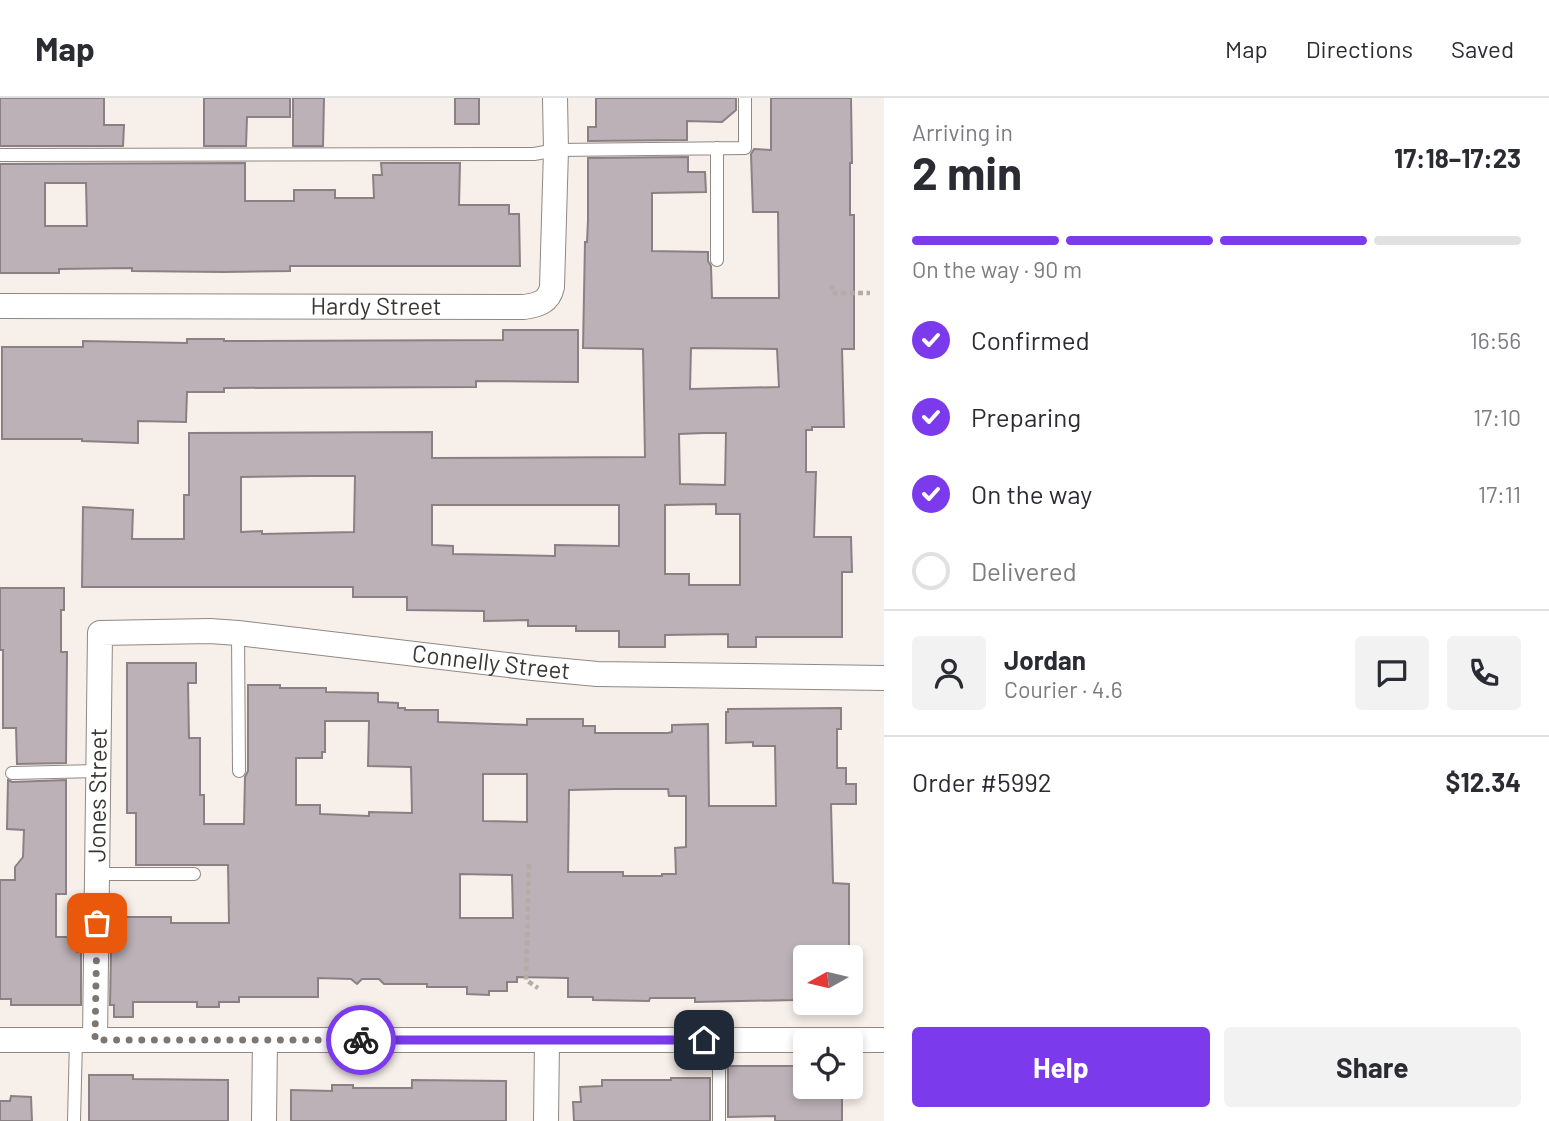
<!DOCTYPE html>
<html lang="en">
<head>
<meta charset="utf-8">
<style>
	body { margin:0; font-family:Barlow,sans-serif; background:#f2f2f3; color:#2b2b33; height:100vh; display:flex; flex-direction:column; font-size:26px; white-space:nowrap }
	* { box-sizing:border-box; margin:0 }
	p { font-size:23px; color:#7c7c81 }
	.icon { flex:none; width:38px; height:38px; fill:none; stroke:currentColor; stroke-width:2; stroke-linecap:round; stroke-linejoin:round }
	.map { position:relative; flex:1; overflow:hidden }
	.drawer { display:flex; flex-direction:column; background:#fff; width:665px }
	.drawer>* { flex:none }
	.needle { width:46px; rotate:262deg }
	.fabs { position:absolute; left:793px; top:847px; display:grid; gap:14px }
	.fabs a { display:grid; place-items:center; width:70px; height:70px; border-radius:7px; background:#fff; box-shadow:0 4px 10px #0003; font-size:35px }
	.pin { position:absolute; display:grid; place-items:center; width:60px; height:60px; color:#fff; margin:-30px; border-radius:14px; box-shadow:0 4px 10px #0006 }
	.courier { position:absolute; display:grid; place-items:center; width:70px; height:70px; margin:-35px; border:5px solid #7c3aed; border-radius:50%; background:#fff; color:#222; box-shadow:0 2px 9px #0007 }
	.overview em { font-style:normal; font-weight:700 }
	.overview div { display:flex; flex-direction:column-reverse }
	.overview { display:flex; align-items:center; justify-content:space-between; height:119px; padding:0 28px }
	h1 { font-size:46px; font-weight:700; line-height:52px }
	.bar { display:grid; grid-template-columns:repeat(4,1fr); gap:10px 7px; align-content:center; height:84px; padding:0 28px }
	.bar i { height:9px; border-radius:5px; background:#e1e1e2 }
	.bar .selected { background:#7c3aed }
	.bar p { grid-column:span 4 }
	.line { display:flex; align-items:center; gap:18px; padding:0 28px; border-top:2px solid #e1e1e2 }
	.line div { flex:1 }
	.round { display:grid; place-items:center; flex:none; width:74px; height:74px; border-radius:7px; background:#f2f2f3 }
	ol { padding:0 28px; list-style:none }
	li { display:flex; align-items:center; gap:21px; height:77px }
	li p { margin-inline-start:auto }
	li .icon { padding:7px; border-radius:50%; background:#7c3aed; color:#fff; stroke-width:4 }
	li:last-child { color:#7c7c81 }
	li i { width:38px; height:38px; border:4px solid #e1e1e2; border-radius:50% }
	.action { display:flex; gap:14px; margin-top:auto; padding:14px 28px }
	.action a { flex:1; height:80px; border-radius:7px; background:#7c3aed; color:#fff; font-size:28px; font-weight:700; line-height:80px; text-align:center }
	.action a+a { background:#f2f2f3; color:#2b2b33 }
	header { display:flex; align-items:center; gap:42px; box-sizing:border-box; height:98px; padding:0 35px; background:#fff; border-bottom:2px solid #e1e1e2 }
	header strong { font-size:33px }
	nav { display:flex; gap:38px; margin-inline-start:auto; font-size:24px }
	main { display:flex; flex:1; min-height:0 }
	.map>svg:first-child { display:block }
	.building { fill:#bbb1b6; stroke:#8a8185; stroke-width:2; fill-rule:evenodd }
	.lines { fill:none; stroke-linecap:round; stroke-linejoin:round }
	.lane-casing { stroke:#908883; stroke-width:14 }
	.street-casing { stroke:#908883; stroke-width:26 }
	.path { stroke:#b3ada8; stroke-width:4.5; stroke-dasharray:5 3.5; stroke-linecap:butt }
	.lane { stroke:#fff; stroke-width:12 }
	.street { stroke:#fff; stroke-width:24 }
	.done { stroke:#7c7773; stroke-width:7; stroke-dasharray:0 12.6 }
	.route { stroke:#7c3aed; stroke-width:9 }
	.labels { text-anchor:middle; stroke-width:7; stroke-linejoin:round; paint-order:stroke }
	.street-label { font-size:24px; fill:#3a3734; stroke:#fefefe }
</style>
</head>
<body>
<header>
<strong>Map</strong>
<nav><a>Map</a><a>Directions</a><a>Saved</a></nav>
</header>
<main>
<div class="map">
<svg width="884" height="1023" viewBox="0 0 884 1023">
	<rect width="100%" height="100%" fill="#f7efe9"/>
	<path class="building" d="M0,0H104V27H124L123,48H0Z
		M204,0H290V19H247L246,48H204Z
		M293,0H324L323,48H293Z
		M455,0H479V26H455Z
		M596,0H736V12L722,24L687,23V42L588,43V29H596Z
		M771,0H851L852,65H850V117H854V251H842L844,329H812V332H806V374H816L814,439H851L852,474H842V539H756V549H728V536L665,537V549H619V533H576V528H528V522L484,523V513L407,512V499H353V489H82L83,409L133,412L132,441H184V397H189V335L432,334V360L645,359L643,251L583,250L585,144H587L588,122V60L688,59V74H705L706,94L652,95V153L708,154V163L711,168L712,200H779L778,114H753L751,56L754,51L771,52ZM691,250L777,251L779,289L690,291ZM704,335H726L725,387L680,386L679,336ZM310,378H355L354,434L262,436V433L241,434V379ZM716,406V416H740V487H689V476H665V407ZM432,407H619V448L555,447V458L453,456V448L432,447Z
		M245,65V103H294V92H335V100H374L373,77H382L381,65H460L459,107H509V116H519L520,168H290V173L224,174L132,173V170L59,171V175H0V66ZM45,85H86L87,128H45Z
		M503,232H578V284L476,283V289L224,290V294H187L186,324L138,323V345L82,343V341H2V249H83V243L187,245V241H224V243L503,242Z
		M0,490H64V512H61V554H67L66,665L17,666L16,630H3V552H0Z
		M127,565H196V585H188L189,640H200V697H204V726H244L245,679L248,673V587H280V590H326V594L378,595V604L398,605V610H405V612H438V624L527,627V621H583V628H595V635H668L672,634V627L708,626L709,708H776L775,648H753V644L726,645V614H728V611L841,610V631H837V670H846V686H856V706H831L833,785L849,786V859H805V878H795V902L695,904V900H650L649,903L593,902V899H568V880L517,879V884H507V893H489V897L467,896V889H427V886H384L379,881H362L357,886L351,881L318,880V899H239V904H219V909H197V904H133V919H114V907H110L111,853L117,852V819H171V825H229L228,767H136V715H127ZM325,623H369L368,668L411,669L412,715L369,714V718L320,716V707H296V660H322V654H325ZM483,676H527V724L483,723ZM615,691H668L669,698H686V749L675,750L676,776H662V778H623V774H568L569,692ZM460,776L512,777L513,820H460Z
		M8,682L12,684L66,682V796H56V839H77V854H81V907H11V901H0V782H15V769L23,759L24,732L7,731Z
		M728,968H805V989H842V1023H775V1018L728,1019Z
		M89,977H133V981L228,982V1023H89Z
		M671,980H710V1023H574L573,1004H581L580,989L602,988V982H671Z
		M412,982L506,983V1023H291V992L332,993V987H353V990H412Z
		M11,998L31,999L32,1023H0V1003H10Z"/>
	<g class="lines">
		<defs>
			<path id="lane" d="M0,57L534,56L556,52L745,50V0
				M717,162V50
				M238,535L239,673
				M12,675L98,673
				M97,776H194
				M719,942V1023
				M74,1023L76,942"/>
			<g id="street">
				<path id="s1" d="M0,208L524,209C538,207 549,204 552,189L556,52L555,0"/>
				<path d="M0,942H884"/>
				<path id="s2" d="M95,942L100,535L210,533L238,535L533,570L597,576L884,580"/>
				<path d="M264,1023L265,942"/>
				<path d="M546,1023L547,943"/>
			</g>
		</defs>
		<use href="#lane" class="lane-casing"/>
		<use href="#street" class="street-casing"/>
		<path class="path" d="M832,187V195H870
			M529,766L526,882L538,890"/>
		<use href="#lane" class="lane"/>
		<use href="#street" class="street"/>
	</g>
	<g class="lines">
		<path class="done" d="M97,825L95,942H361"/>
		<path class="route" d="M361,942H704"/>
	</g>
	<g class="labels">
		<g class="street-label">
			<text dy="8" stroke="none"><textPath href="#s1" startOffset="376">Hardy Street</textPath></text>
			<text dy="8" stroke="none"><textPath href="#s2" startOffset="800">Connelly Street</textPath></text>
			<text dy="8" stroke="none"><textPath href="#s2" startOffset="245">Jones Street</textPath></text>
		</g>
	</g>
</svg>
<div class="fabs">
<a><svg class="needle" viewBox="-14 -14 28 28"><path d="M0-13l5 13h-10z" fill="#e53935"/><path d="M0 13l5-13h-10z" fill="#7c7c81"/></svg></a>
<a><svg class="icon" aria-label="locate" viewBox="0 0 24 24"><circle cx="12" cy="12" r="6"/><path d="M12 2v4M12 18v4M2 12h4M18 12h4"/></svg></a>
</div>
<div class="pin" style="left:97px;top:825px;background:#ea580c"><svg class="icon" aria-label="bag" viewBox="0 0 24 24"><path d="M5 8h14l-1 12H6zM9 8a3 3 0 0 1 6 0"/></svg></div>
<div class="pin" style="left:704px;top:942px;background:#1f2937"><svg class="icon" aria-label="home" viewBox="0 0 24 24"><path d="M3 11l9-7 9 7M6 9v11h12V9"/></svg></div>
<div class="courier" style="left:361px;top:942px"><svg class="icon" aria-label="bike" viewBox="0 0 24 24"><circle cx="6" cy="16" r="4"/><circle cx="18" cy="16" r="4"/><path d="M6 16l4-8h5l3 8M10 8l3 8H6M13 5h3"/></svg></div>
</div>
<section class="drawer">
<div class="overview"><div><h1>2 min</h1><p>Arriving in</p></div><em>17:18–17:23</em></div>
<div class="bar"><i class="selected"></i><i class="selected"></i><i class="selected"></i><i></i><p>On the way · 90 m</p></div>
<ol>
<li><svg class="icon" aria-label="check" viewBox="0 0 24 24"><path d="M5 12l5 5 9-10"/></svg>Confirmed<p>16:56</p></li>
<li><svg class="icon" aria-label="check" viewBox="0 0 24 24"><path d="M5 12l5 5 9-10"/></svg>Preparing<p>17:10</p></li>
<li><svg class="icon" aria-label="check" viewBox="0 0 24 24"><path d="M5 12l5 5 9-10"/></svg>On the way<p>17:11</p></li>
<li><i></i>Delivered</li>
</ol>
<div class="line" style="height:126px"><a class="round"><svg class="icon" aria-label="person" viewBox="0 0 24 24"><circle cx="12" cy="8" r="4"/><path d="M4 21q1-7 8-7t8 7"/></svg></a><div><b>Jordan</b><p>Courier · 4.6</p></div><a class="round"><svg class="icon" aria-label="chat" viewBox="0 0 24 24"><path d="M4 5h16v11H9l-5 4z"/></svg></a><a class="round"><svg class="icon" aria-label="phone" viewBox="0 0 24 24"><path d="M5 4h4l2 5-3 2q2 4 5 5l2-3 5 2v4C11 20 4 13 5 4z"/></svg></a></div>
<div class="line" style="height:91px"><div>Order #5992</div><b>$12.34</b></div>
<div class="action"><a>Help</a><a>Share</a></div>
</section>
</main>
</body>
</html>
